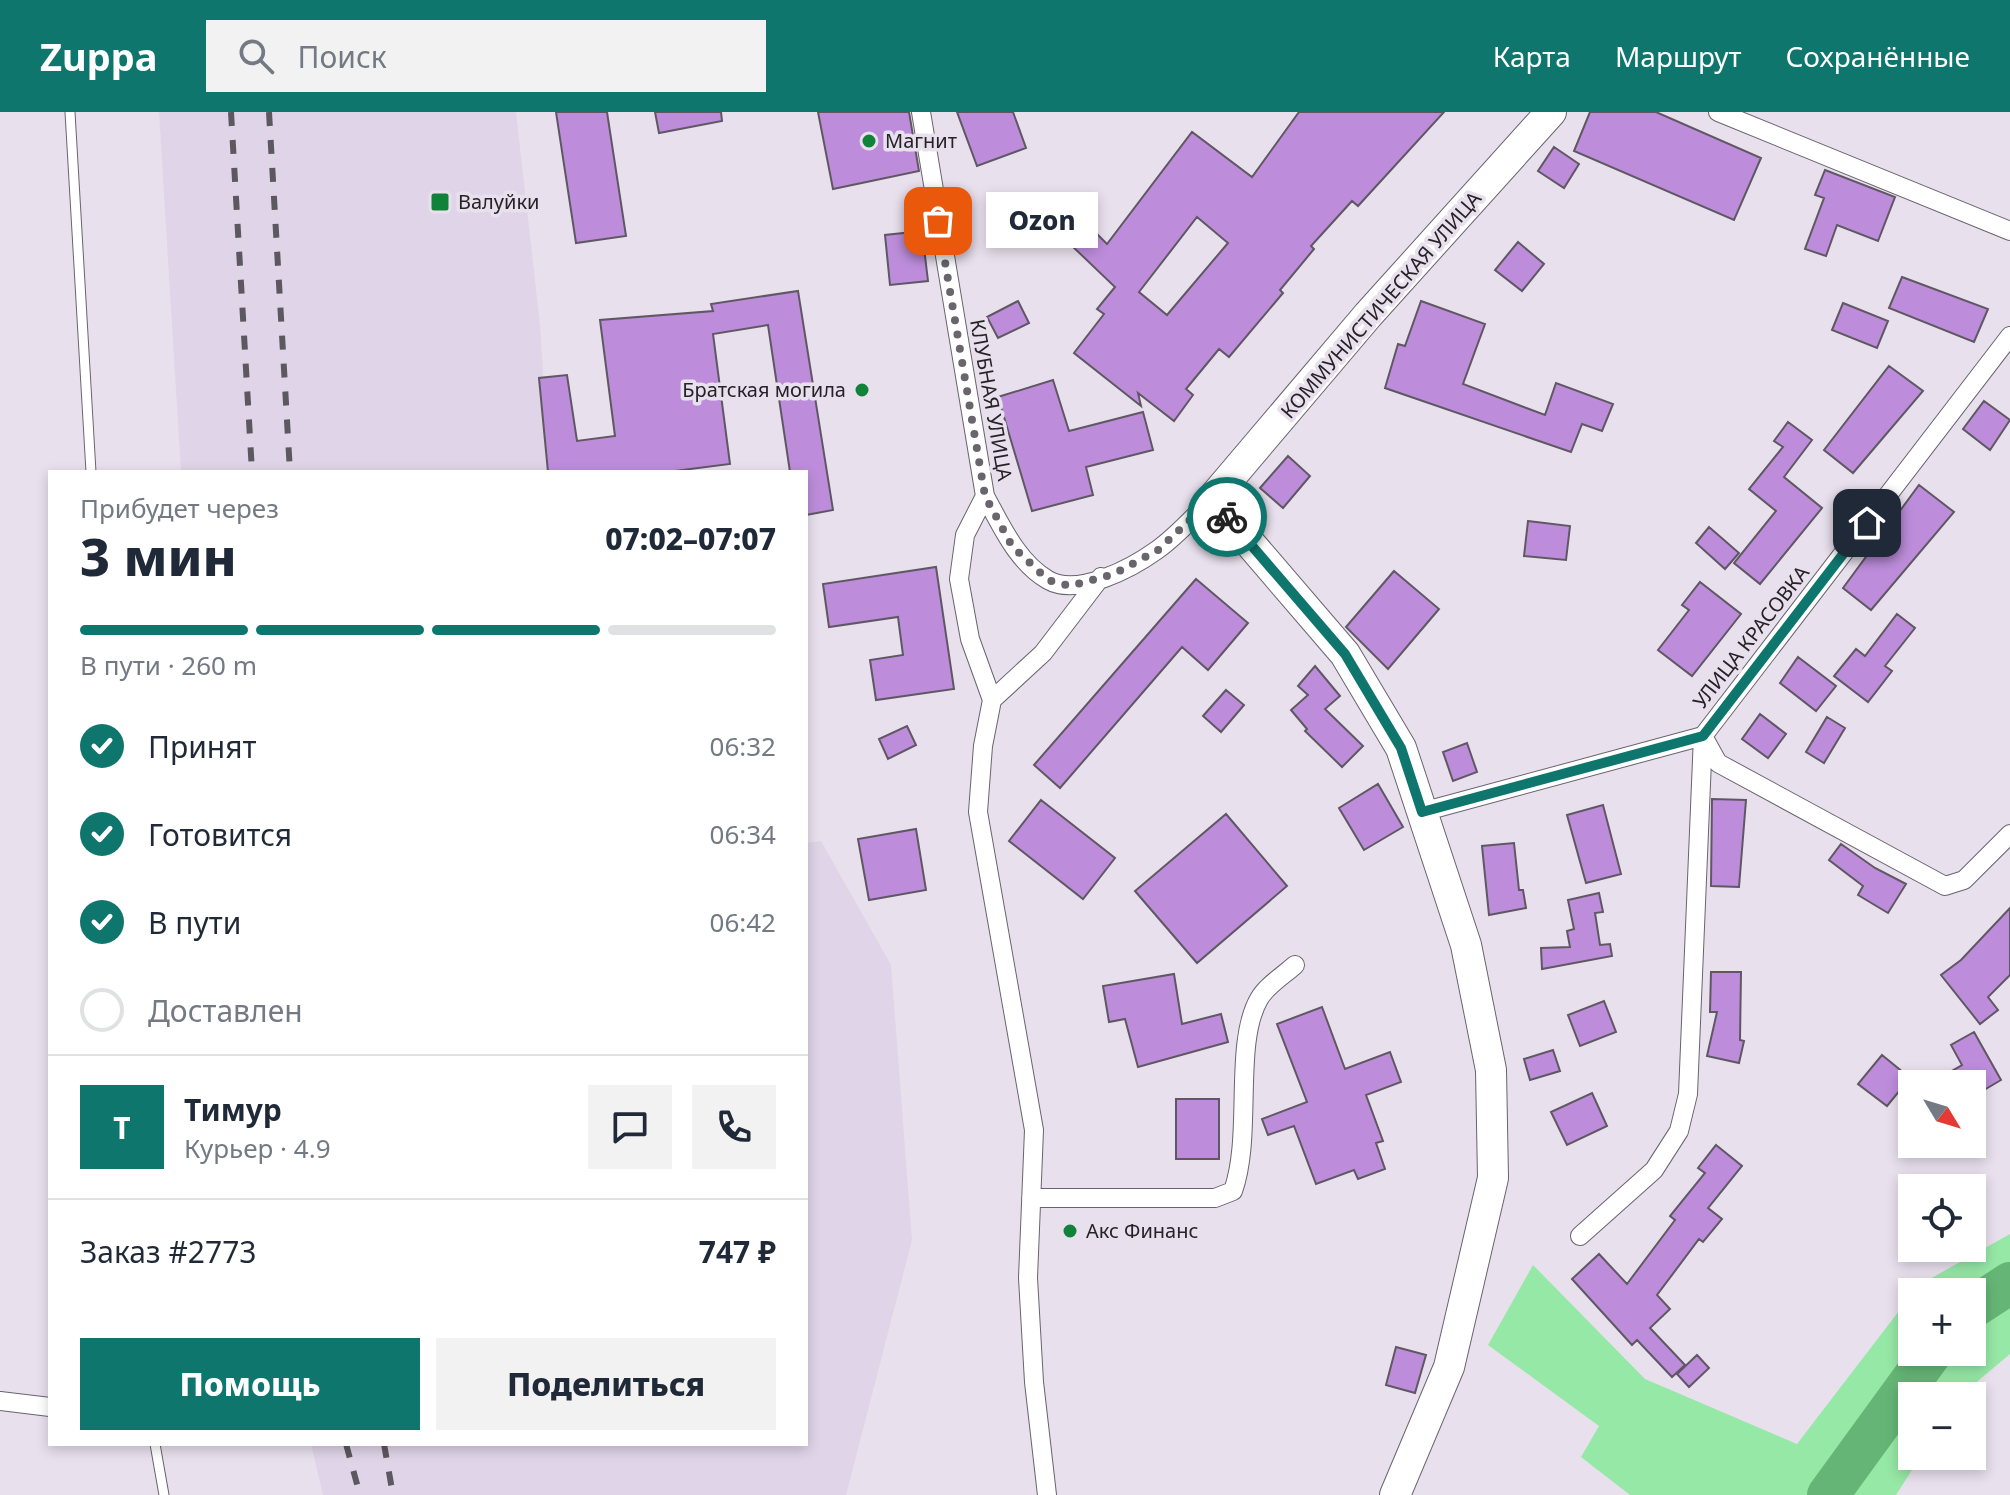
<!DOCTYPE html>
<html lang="ru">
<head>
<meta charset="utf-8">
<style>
	body { margin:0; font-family:"Noto Sans",sans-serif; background:#f2f2f3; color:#1f2937; height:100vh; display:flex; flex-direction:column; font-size:30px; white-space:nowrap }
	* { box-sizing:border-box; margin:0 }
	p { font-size:26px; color:#747a83 }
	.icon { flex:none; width:44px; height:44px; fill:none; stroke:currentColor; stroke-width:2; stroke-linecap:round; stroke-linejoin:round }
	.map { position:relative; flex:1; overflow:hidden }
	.drawer { position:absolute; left:48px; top:358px; width:760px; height:976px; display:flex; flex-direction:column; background:#fff; border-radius:0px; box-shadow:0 4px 12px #0003 }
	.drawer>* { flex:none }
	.needle { width:52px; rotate:128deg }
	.buttons { position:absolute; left:1898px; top:958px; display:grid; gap:16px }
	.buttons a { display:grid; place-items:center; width:88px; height:88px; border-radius:0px; background:#fff; box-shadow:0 4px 12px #0003; font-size:40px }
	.pin { position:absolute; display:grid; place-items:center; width:68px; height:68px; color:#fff; margin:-34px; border-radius:16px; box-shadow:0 4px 12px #0006 }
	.courier { position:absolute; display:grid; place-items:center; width:80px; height:80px; margin:-40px; border:6px solid #0f766e; border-radius:50%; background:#fff; color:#222; box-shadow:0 2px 10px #0007 }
	.bubble { position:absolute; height:56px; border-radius:0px; background:#fff; box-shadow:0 4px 12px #0003; font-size:26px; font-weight:800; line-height:56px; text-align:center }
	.headline em { font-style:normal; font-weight:800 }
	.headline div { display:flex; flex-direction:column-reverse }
	.headline { display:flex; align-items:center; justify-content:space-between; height:136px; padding:0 32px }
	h1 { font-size:52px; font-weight:800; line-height:60px }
	.bar { display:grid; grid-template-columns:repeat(4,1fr); gap:12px 8px; align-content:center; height:96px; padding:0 32px }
	.bar i { height:10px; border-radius:6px; background:#e0e1e3 }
	.bar .current { background:#0f766e }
	.bar p { grid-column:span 4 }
	.line { display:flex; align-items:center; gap:20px; padding:0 32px; border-top:2px solid #e0e1e3 }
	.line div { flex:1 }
	.round { display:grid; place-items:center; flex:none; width:84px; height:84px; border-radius:0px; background:#f2f2f3 }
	ol { padding:0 32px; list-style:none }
	li { display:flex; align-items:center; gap:24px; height:88px }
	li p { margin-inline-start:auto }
	li .icon { padding:8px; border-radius:50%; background:#0f766e; color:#fff; stroke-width:4 }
	li:last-child { color:#747a83 }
	li i { width:44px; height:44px; border:4px solid #e0e1e3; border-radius:50% }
	.button { display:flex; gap:16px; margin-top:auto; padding:16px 32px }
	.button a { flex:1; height:92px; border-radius:0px; background:#0f766e; color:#fff; font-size:32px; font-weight:800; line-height:92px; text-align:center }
	.button a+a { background:#f2f2f3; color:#1f2937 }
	header { display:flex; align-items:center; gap:48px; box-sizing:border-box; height:112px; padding:0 40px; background:#0f766e; color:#fff }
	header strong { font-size:38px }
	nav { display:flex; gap:44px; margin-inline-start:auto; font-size:28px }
	.search { width:560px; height:72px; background:#f2f2f3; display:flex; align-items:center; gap:20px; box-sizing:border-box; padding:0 28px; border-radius:0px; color:#747a83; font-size:30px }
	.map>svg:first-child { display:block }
	.built { fill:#e0d4e8 }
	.green { fill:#96e8a6 }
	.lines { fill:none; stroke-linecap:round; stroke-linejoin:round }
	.river { stroke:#65b576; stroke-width:42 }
	.building { fill:#bd8ddb; stroke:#5f5863; stroke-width:2; fill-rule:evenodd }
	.service-casing { stroke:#6a636f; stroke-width:11 }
	.minor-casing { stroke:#6a636f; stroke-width:20 }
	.primary-casing { stroke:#6a636f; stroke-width:32 }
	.service { stroke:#fff; stroke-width:9 }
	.minor { stroke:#fff; stroke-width:18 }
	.primary { stroke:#fff; stroke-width:30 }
	.rail { stroke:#5c585f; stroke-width:6; stroke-dasharray:14 14; stroke-linecap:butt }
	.done { stroke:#6a656d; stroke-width:8; stroke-dasharray:0 14.4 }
	.route { stroke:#0f766e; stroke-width:10 }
	.poi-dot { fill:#10823a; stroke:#e8e0ed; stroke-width:3 }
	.labels { text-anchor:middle; stroke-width:7; stroke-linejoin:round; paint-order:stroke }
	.poi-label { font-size:20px; fill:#262328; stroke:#e8e0ed; text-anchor:start }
	.street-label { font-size:20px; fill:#262328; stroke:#e8e0ed }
</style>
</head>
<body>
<header>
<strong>Zuppa</strong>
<div class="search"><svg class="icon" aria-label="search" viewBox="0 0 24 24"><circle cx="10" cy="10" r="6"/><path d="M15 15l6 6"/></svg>Поиск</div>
<nav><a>Карта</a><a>Маршрут</a><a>Сохранённые</a></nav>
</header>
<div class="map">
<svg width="2010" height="1383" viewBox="0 0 2010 1383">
	<rect width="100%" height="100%" fill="#e8e0ed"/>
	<path class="built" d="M159,0H516L540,213L549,360H181Z
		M821,729L891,853L912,1128L846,1383H323L311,1332H806V731Z"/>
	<path class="green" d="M2010,1122V1242L1960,1284H1912V1344H1921L1896,1383H1630L1581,1345L1599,1314L1488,1233L1533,1153L1645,1267L1797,1332L1912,1182V1240H1972V1180H1914L1919,1173Z"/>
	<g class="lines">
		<path class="river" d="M1972,1196L2010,1171
			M1828,1383L1932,1240"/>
	</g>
	<path class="building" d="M556,0H607L626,124L576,131Z
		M655,0H721L722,9L659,21Z
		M818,0H909L919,59L833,77Z
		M957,0H1013L1026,36L977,54Z
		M1299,0H1444L1358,94L1352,89L1311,134L1314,137L1280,178L1283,181L1229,245L1219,237L1186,277L1193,283L1174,309L1138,281L1141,294L1074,241L1104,202L1097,197L1115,175L1070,132L1088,113L1107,132L1192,20L1252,65ZM1197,105L1228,131L1167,203L1139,180Z
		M1590,0H1656L1761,46L1734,108L1574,39Z
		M1554,35L1579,52L1564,76L1538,59Z
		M1825,58L1895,85L1878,129L1837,113L1826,144L1805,137L1824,86L1815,83Z
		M922,119L928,169L890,173L885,123Z
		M1518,130L1544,152L1522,179L1495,158Z
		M1902,165L1988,197L1974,230L1889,196Z
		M798,179L833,398L806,403V360H790L768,213L713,222L730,352L667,360H548L539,266L567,263L577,329L615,324L600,208L713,199L711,192Z
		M1018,189L1029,211L998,226L987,205Z
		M1421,189L1485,212L1463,272L1545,303L1556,271L1613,292L1602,319L1582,312L1571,340L1385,276L1398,232L1405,234Z
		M1843,191L1888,209L1877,236L1832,218Z
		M1889,254L1923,279L1853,361L1824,338Z
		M1053,268L1069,319L1143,300L1153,338L1086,355L1093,383L1032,399L998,285Z
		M1984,289L2010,308L1990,338L1963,317Z
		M1788,310L1812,328L1784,365L1822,396L1760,472L1734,451L1776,399L1749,377L1783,335L1774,329Z
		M1288,344L1310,364L1283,396L1260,376Z
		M1919,373L1954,400L1871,498L1843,476Z
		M1528,409L1570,414L1566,448L1524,444Z
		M1709,415L1739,441L1725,457L1696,431Z
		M936,455L954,577L876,588L870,548L903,543L898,505L829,515L823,472Z
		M1394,459L1439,497L1388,557L1346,515Z
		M1196,467L1248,511L1208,558L1182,535L1060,676L1034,653Z
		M1700,470L1741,502L1692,564L1658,538L1689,498L1682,493Z
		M1897,502L1915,516L1885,554L1892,559L1868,590L1834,564L1856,537L1865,544Z
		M1798,545L1836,574L1816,599L1780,571Z
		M1315,554L1340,584L1325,597L1363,634L1342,655L1305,619L1307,617L1291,598L1308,583L1298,574Z
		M1226,578L1244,593L1221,620L1203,604Z
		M1760,602L1786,622L1768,646L1742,627Z
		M1827,605L1845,616L1824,651L1806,640Z
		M907,614L916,633L888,647L879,627Z
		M1467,631L1477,660L1453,669L1443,640Z
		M1378,672L1403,715L1364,738L1339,696Z
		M1712,687L1746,688L1739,775L1711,774Z
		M1041,688L1115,746L1083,787L1009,729Z
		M1603,693L1621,762L1586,771L1567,703Z
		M1226,702L1287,774L1197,851L1135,779Z
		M916,717L926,778L869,788L858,727Z
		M1514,731L1519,778H1523L1526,796L1489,803L1482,734Z
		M1841,732L1875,756L1906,772L1888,801L1858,783L1863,774L1829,748Z
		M1599,781L1603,800L1595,801L1600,833L1610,832L1612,844L1542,857L1541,836L1570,835L1567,819L1574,817L1568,788Z
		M2010,796V863L1988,885L1998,898L1980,912L1941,863L1961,848Z
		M1711,860H1741L1740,928L1744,929L1739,951L1707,944L1717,900H1710Z
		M1174,862L1182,912L1221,902L1228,930L1138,955L1125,907L1109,910L1103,874Z
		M1604,889L1616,920L1580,934L1568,903Z
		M1322,895L1345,957L1390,940L1401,970L1366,983L1383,1029L1376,1031L1385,1057L1358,1067L1354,1058L1316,1072L1294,1014L1268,1023L1262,1007L1307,990L1277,912Z
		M1974,920L2001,968L1972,985V972H1929L1962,953L1951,933Z
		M1553,938L1560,959L1530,968L1524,947Z
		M1882,943L1910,966L1887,994L1858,972Z
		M1592,981L1607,1014L1567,1033L1551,1000Z
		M1176,987H1219V1047H1176Z
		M1716,1033L1742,1054L1708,1096L1722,1107L1703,1130L1699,1127L1657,1183L1670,1197L1650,1216L1685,1253L1672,1265L1637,1228L1632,1233L1572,1167L1599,1142L1627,1172L1675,1108L1670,1104L1705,1061L1698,1056Z
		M1396,1235L1426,1243L1415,1281L1386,1273Z
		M1697,1243L1709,1256L1689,1275L1677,1262Z"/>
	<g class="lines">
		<defs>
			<path id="service" d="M70,0L91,360
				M155,1332L164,1383"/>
			<path id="minor" d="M921,0L985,384C1001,413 1017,450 1048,468C1078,485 1132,456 1157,438C1177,424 1194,404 1212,387
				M1718,0L2010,119
				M985,384L965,423L959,467L970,527L992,588L983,634L978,700L1034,1018L1028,1166L1034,1270L1047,1383
				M992,588L1043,541L1101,465
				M1703,624L2010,224
				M1703,624L1718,651L1945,774L1964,768L2010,722
				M1422,700L1703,624
				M1031,1086H1215L1233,1079C1253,1023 1233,932 1259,887C1266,874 1284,863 1295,853
				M1580,1124L1654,1058L1679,1019L1688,982L1703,624
				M0,1289L50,1295"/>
			<path id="primary" d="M1395,1383L1449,1255L1493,1066L1491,958L1466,833L1401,636L1345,542L1212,387L1368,203L1551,0"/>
		</defs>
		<use href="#service" class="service-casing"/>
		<use href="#minor" class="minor-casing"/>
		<use href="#primary" class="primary-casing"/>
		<use href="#service" class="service"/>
		<use href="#minor" class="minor"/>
		<use href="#primary" class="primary"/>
		<path class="rail" d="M231,0L252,360
			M269,0L290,360
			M346,1332L360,1383
			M384,1332L393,1383"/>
	</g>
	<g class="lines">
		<path class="done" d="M938,109L985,384L1012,434L1048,468L1070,474L1114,462L1158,438L1212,387L1227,405"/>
		<path class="route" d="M1227,405L1345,542L1401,636L1422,700L1703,624L1867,411"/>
	</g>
	<g class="poi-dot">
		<circle cx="869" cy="29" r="8"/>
		<rect x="430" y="80" width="20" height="20" rx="4"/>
		<circle cx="862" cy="278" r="8"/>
		<circle cx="1070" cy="1119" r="8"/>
	</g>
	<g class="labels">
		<g class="poi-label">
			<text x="885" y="36">Магнит</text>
			<text x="458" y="97">Валуйки</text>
			<text x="846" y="285" text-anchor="end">Братская могила</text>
			<text x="1086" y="1126">Акс Финанс</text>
		</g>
		<g class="street-label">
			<text transform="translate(1381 193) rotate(-49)" y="7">КОММУНИСТИЧЕСКАЯ УЛИЦА</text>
			<text transform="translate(991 288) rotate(80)" y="7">КЛУБНАЯ УЛИЦА</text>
			<text transform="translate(1751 525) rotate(-52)" y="7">УЛИЦА КРАСОВКА</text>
		</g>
	</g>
</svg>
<div class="buttons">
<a><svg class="needle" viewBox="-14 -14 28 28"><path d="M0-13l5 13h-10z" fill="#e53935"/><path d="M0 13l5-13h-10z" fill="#747a83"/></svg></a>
<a><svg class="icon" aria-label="locate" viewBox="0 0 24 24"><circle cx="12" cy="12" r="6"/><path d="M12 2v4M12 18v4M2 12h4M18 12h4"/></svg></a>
<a>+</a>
<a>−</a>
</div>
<div class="pin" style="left:938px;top:109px;background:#ea580c"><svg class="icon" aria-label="bag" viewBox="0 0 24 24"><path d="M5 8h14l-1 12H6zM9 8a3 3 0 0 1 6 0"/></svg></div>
<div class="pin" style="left:1867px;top:411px;background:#1f2937"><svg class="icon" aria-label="home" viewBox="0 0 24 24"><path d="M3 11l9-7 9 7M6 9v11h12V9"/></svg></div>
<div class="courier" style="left:1227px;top:405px"><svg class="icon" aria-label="bike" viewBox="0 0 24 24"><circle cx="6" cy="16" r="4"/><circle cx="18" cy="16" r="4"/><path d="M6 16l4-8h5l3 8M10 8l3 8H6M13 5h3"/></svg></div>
<div class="bubble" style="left:986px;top:80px;width:112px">Ozon</div>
<section class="drawer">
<div class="headline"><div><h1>3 мин</h1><p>Прибудет через</p></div><em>07:02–07:07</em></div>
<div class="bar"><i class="current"></i><i class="current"></i><i class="current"></i><i></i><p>В пути · 260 m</p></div>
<ol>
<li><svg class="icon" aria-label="check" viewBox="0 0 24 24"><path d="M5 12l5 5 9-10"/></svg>Принят<p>06:32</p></li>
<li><svg class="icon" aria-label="check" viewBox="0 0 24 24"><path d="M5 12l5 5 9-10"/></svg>Готовится<p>06:34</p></li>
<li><svg class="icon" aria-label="check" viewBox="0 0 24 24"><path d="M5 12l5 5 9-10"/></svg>В пути<p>06:42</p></li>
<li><i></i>Доставлен</li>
</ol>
<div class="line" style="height:144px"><b class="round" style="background:#0f766e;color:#fff">Т</b><div><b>Тимур</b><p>Курьер · 4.9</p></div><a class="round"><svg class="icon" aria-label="chat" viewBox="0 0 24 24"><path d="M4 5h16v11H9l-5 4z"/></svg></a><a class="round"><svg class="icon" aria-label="phone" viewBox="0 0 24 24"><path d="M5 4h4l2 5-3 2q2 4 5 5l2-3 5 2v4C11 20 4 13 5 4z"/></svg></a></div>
<div class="line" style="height:104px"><div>Заказ #2773</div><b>747 ₽</b></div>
<div class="button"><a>Помощь</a><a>Поделиться</a></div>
</section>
</div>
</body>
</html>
